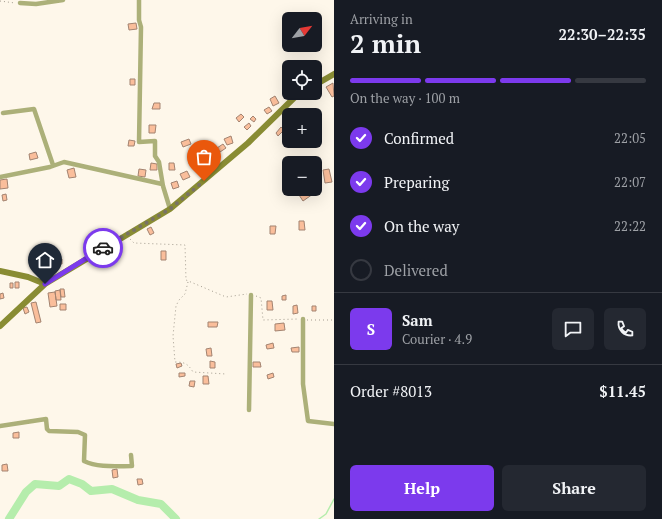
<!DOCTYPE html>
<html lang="en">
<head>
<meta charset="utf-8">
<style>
	body { margin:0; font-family:"PT Serif",serif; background:#242831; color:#f1f3f6; height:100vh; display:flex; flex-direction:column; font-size:15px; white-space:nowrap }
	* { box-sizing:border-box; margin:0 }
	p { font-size:13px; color:#9ea1a6 }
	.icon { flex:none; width:22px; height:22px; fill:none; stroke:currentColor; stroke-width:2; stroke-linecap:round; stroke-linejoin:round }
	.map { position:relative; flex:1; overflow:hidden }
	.drawer { display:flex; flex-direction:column; background:#171b24; width:328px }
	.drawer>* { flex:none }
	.needle { width:26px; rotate:59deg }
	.buttons { position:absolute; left:282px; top:12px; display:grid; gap:8px }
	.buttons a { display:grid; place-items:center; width:40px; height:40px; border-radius:6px; background:#171b24; box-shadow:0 4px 16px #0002; font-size:20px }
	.pin { position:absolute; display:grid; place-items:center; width:34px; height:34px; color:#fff; margin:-41px -17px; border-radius:50% 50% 50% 0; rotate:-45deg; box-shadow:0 0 4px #0007 }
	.pin .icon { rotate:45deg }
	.courier { position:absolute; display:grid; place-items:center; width:40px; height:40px; margin:-20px; border:3px solid #7c3aed; border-radius:50%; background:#fff; color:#222; box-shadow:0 1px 5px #0007 }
	.summary em { font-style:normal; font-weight:600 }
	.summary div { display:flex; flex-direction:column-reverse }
	.summary { display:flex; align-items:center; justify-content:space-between; height:68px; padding:0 16px }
	h1 { font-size:26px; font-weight:600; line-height:30px }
	.bar { display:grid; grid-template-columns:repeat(4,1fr); gap:6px 4px; align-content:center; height:48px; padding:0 16px }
	.bar i { height:5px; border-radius:3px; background:#363941 }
	.bar .current { background:#7c3aed }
	.bar p { grid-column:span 4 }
	.line { display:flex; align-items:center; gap:10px; padding:0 16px; border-top:1px solid #363941 }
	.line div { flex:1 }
	.round { display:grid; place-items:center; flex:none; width:42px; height:42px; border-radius:6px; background:#242831 }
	ol { padding:0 16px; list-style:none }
	li { display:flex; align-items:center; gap:12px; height:44px }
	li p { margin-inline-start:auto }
	li .icon { padding:4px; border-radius:50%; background:#7c3aed; color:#fff; stroke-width:4 }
	li:last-child { color:#9ea1a6 }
	li i { width:22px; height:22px; border:2px solid #363941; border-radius:50% }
	.action { display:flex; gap:8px; margin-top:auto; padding:8px 16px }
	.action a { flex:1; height:46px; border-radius:6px; background:#7c3aed; color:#fff; font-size:16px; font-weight:600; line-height:46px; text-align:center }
	.action a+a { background:#242831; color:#f1f3f6 }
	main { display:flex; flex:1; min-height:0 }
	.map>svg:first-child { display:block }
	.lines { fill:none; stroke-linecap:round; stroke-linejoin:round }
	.stream { stroke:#b5edac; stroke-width:1.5 }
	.river { stroke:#b5edac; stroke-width:8 }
	.building { fill:#fabe9b; stroke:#a38370 }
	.path { stroke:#a39c8f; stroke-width:1; stroke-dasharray:1 3; stroke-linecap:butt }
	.street { stroke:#acb079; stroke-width:4.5 }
	.secondary { stroke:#898c33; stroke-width:6 }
	.done { stroke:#797265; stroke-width:4; stroke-dasharray:0 7.2 }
	.route { stroke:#7c3aed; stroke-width:5 }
</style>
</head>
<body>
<main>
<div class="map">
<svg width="334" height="519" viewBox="0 0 334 519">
	<rect width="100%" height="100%" fill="#fef7ea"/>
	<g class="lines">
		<path class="stream" d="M319,519L326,514L334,499"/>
		<path class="river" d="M9,519L26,492L35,484L59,486L69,479L82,484L91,491L112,489L138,500L161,504L176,519"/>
	</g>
	<path class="building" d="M136,23L137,29L129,30L128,24Z
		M130,79H135V85H130Z
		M333,83L334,96L332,97L326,87Z
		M275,96L279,103L273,106L270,99Z
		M154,103H160V109H152Z
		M269,107L272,111L267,114L264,110Z
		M304,111L306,114L301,115L300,113Z
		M241,114L244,117L239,122L236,118Z
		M253,116L256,119L254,122L250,119Z
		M249,123L251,126L247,130L244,127Z
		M149,125H156L155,133H149Z
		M281,127L284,130L278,136L276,133Z
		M231,136L233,143L227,145L224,139Z
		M189,139L191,144L183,147L181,142Z
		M129,140L135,141L134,146H128Z
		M289,141H295L297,144L291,146Z
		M223,144L226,148L220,152L217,148Z
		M36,152L38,158L30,160L29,154Z
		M205,160L208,167L204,169L200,162Z
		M151,163L157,164V170H150Z
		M169,163H174L175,170H169Z
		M199,164L202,169L196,172L194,166Z
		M74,168L76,177L69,178L67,170Z
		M139,169L146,170L145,177L138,176Z
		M329,169L332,182L325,183L323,170Z
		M187,171L190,177L183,180L180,174Z
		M7,179L8,188L0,189V180Z
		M177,181L179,187L173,189L171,183Z
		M295,189H310L313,194L303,201Z
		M6,194L7,200L3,201L2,195Z
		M299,221H304L305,230H299Z
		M270,226H276L275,234H270Z
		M151,227L154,233L150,235L147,229Z
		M161,251H166V260H161Z
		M51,258L62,259V264L50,263Z
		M15,282H19V288H15Z
		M10,283H13V288H10Z
		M60,289H64L65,297H61Z
		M60,290L61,300H56L55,291Z
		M55,292L57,306L50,307L48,293Z
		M3,293L4,298L0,299V294Z
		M286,295V300H282V296Z
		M267,301H272L273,310H267Z
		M36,302L41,322L36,323L31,303Z
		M60,304H66V310H60Z
		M297,305L298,313L293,314V306Z
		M312,306H316V311H312Z
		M27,307L29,312L25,314L23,308Z
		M208,322H218L217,327H208Z
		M284,323L285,330L275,331V324Z
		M273,343L274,348L267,349L266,345Z
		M299,347V352H292L291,348Z
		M211,348L212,356H207L206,349Z
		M210,361L215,362V368H210Z
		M253,362H260L261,367H253Z
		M181,363L182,366L177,368L176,364Z
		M179,373H185V376L179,377Z
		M273,373L274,377L268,379L267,375Z
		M203,376H208L209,384H203Z
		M190,381H195L194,387L189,386Z
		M19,432V438H13V433Z
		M7,464L8,471H2V465Z
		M117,469L118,477L113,478L112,470Z
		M137,479H142L143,484L138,485Z"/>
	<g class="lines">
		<path class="path" d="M0,1L15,3
			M130,239L134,243L185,245L186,280L226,297L247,294
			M188,282L185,294L179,300L176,306L173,336L175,362C185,362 188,364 193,372L226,374
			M256,296L261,298L263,320L298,319
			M307,320H334"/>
		<path class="street" d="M139,0V20L141,27L139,142L155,141V156L159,162L163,186L170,209
			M20,3L36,4L63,0
			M3,113L34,109L53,165
			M0,177L50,167L64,162L162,184
			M303,319V384L308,421L334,424
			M249,410L251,295
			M0,426L46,419L47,429L49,431L78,432L85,435L84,461C98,468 117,466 132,466L131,455"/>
		<path class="secondary" d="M315,85L334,74
			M0,271L28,277L45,284L170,209L248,143L295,97L302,93
			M0,326L45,284"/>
	</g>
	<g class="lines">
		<path class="done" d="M103,248L170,209L204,181"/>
		<path class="route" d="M45,284L103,248"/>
	</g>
</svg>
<div class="buttons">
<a><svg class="needle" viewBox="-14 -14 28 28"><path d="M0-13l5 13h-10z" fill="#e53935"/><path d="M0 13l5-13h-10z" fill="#9ea1a6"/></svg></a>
<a><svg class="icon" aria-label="locate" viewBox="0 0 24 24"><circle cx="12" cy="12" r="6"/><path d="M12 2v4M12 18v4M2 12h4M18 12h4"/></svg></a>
<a>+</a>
<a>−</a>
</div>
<div class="pin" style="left:204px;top:181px;background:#ea580c"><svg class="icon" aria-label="bag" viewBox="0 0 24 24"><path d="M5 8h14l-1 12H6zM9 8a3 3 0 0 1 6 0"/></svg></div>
<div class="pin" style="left:45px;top:284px;background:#1f2937"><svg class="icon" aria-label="home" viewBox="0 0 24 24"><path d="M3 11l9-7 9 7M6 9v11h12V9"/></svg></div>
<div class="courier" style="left:103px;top:248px"><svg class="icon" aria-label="car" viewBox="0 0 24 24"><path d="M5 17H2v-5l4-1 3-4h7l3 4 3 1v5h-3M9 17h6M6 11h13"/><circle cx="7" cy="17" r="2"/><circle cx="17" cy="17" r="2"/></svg></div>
</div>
<section class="drawer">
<div class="summary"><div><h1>2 min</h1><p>Arriving in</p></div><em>22:30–22:35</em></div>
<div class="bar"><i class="current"></i><i class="current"></i><i class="current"></i><i></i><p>On the way · 100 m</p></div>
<ol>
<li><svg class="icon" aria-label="check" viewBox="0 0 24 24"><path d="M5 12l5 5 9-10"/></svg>Confirmed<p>22:05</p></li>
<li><svg class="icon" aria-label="check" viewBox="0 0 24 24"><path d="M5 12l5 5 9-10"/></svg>Preparing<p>22:07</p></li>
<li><svg class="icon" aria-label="check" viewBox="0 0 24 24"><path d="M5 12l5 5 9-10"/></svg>On the way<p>22:22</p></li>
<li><i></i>Delivered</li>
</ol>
<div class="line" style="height:72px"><b class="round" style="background:#7c3aed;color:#fff">S</b><div><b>Sam</b><p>Courier · 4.9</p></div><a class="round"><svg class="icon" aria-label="chat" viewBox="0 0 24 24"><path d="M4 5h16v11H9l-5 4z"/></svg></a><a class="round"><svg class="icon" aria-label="phone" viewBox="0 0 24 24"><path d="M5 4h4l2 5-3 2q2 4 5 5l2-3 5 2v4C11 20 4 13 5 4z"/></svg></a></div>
<div class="line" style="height:52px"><div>Order #8013</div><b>$11.45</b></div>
<div class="action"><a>Help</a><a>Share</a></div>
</section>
</main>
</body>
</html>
